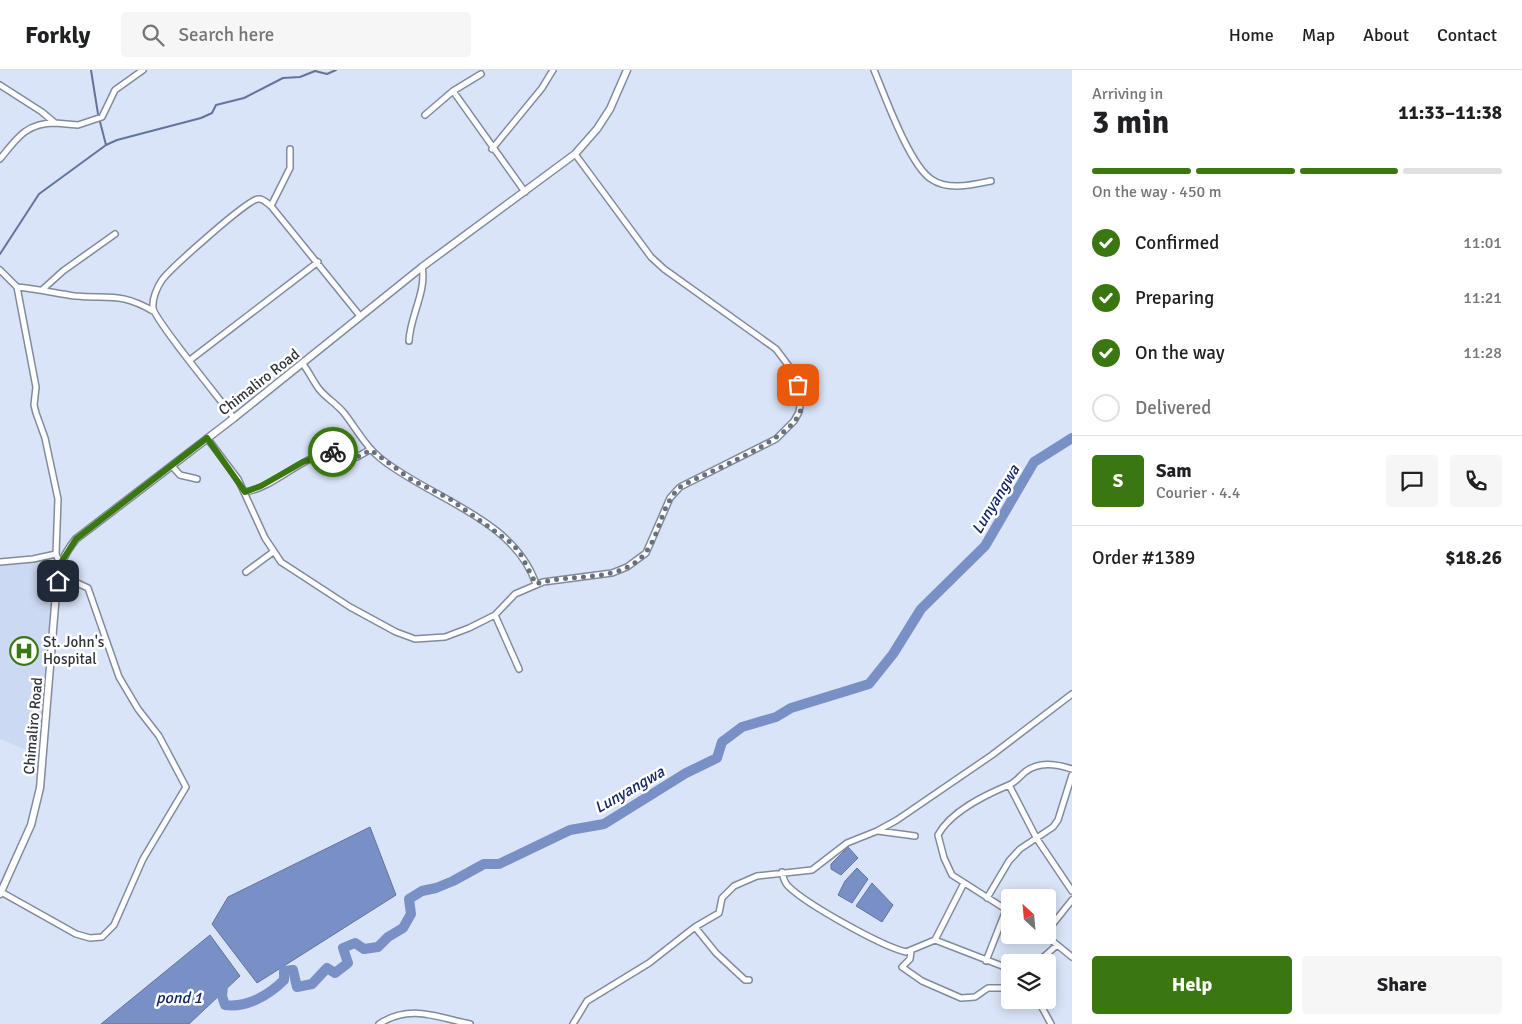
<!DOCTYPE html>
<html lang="en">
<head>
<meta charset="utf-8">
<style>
	body { margin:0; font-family:Signika,sans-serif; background:#f6f6f6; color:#202124; height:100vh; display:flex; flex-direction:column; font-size:19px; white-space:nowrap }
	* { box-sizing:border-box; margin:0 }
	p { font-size:16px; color:#757577 }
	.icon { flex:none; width:28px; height:28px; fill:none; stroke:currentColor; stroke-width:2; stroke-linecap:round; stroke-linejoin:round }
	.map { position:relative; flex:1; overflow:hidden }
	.drawer { display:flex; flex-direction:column; background:#fff; width:450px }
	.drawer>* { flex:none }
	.needle { width:32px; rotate:334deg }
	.fabs { position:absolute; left:1001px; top:819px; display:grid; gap:10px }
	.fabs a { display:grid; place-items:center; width:55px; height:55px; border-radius:5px; background:#fff; box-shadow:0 2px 12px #0003; font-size:25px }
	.pin { position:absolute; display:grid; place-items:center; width:42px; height:42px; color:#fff; margin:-21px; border-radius:10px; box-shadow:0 2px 8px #0006 }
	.courier { position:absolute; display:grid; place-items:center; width:50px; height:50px; margin:-25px; border:4px solid #3a7710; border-radius:50%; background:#fff; color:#222; box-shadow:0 1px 6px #0007 }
	.head em { font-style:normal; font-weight:700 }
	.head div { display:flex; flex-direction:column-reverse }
	.head { display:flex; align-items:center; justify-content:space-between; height:85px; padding:0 20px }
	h1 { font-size:32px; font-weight:700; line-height:38px }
	.bar { display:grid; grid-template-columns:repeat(4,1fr); gap:8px 5px; align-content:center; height:60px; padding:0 20px }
	.bar i { height:6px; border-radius:4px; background:#e0e0e0 }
	.bar .current { background:#3a7710 }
	.bar p { grid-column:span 4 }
	.line { display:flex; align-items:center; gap:12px; padding:0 20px; border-top:1px solid #e0e0e0 }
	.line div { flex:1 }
	.round { display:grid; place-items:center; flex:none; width:52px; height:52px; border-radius:5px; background:#f6f6f6 }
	ol { padding:0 20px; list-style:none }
	li { display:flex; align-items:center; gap:15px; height:55px }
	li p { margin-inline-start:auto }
	li .icon { padding:5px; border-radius:50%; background:#3a7710; color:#fff; stroke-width:4 }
	li:last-child { color:#757577 }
	li i { width:28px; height:28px; border:2px solid #e0e0e0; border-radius:50% }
	.button { display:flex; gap:10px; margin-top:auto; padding:10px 20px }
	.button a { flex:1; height:58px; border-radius:5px; background:#3a7710; color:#fff; font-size:20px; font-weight:700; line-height:58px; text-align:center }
	.button a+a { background:#f6f6f6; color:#202124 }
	header { display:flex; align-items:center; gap:30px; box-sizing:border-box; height:70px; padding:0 25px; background:#fff; border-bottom:1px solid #e0e0e0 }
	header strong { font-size:24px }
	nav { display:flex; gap:28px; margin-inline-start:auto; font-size:18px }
	.search { width:350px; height:45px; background:#f6f6f6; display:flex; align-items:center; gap:12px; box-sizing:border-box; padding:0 18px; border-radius:5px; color:#757577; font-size:19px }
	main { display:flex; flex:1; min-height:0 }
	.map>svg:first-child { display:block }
	.built { fill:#ccd9f3 }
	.water { fill:#7890c5; stroke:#62749b }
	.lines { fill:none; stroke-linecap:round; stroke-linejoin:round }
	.stream { stroke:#62749b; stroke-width:2 }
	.river { stroke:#7890c5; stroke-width:10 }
	.minor-casing { stroke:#828b9d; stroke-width:8 }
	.tertiary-casing { stroke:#828b9d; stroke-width:9 }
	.minor { stroke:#fff; stroke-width:5 }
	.tertiary { stroke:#fff; stroke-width:6 }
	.done { stroke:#6b717c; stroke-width:5; stroke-dasharray:0 9 }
	.route { stroke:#3a7710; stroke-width:6 }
	.labels { text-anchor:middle; stroke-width:5; stroke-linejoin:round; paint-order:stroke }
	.street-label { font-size:15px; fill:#2f333a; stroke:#fff }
	.poi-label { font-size:15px; fill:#2f333a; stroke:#fff; text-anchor:start }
	.water-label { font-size:16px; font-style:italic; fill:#102665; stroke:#fff }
</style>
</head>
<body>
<header>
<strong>Forkly</strong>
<div class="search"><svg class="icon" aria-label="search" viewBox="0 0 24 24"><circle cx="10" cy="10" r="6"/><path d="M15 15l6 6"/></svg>Search here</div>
<nav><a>Home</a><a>Map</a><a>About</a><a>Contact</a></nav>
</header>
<main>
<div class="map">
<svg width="1072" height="954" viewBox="0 0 1072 954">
	<rect width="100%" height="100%" fill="#dae4f8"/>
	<path class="built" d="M55,487L38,685L0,669V493Z"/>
	<path class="water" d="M370,757L396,825L257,913L212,854L228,827Z
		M848,777L858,788L841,805L831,799V794Z
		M857,798L868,809L852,833L838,825L845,811Z
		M872,813L893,835L882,852L856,836Z
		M210,865L240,906L189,954H101Z"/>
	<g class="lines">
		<path class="stream" d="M91,0L98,44L106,75
			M0,184L39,124L106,75L117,70L201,48L212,43L216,35L244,28L283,8L300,7L315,1L327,4L336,0"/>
		<path class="river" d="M217,913L223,916L222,926L225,935C247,938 269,925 284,910V901L293,900L297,917L312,914L327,898L335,903L348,893L343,878L355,873L364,879L378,877L388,867L403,858L411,844L409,829L422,821L436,818L453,811L484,794H499L570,760L604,754L686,703L717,688L722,672L742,657L776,647L791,638L869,614L893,584L921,539L985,476L1034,392L1072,368"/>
		<defs>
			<path id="minor" d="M874,0C885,26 909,94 931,109C948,121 972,115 991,111
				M0,15L42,42L55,53L78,55L102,47L115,20L143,0
				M453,21L481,4
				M425,45L453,21L525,122
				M492,79L542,18L553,0
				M0,89C17,68 26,53 55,53
				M271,136L290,98V79
				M0,200L17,217L36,317L34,335L36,343L45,368L58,429L56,484L60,494
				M17,217C37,219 55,223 75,226C109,229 120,222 153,241
				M42,220L63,201L115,164
				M409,271C410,246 427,221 422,197
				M190,290L318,192
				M303,294C309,302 313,311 319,319C326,328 337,334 344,343C356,358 364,375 380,388C429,428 514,448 536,514
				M234,348C223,333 154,249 153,238C152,229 157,217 162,210C170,199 248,129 258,129C263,128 267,133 271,136L360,246
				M207,368L238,409L265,468L281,492L350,537L396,562L415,569L445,567L469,558L495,545L515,524L543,512L612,503L627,497L646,483L670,428L680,417L776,369L794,351L799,342L801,329L791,299L776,279L664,199L651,187L575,84
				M172,396L180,405L197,409
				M245,422C277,417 304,382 339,381C345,380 351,386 357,387L371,379
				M0,492L33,489L56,484
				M246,502L273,482
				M495,545L519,599
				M1009,715C1016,712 1019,707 1025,702C1039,691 1056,694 1072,699
				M878,761L915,766
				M782,802C783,807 784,812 788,816C806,834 881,876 906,882L935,870L964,813
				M1,822L76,864L90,868L102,867L114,855L143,789L186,717L159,666L138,639L119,607L88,518L75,512L57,511
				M987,828L1009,791L1020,779L1053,757L1058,750L1072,705
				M1010,842L952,805L944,788L938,765C951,741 985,725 1009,715L1037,769L1072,821
				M695,857L716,883L745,910H749
				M1048,860L1072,830
				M1045,865L1072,887
				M935,870L1010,899
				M911,881L910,889L902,897L922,911L961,928L975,927L988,918H1010
				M986,891L1006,840
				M1038,892L1057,875
				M1038,930L1051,954
				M379,954C410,934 436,947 470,954
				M573,954L587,931L649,893L695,857L719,843L722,828L734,816L757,806L812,800L847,773L877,761L897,750L992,685L1072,624"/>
			<path id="tertiary" d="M0,824L31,755L40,718L57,511C60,493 65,483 76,469L234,348L422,197L575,84L597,59L610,39L627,0"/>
		</defs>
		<use href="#minor" class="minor-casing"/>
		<use href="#tertiary" class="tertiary-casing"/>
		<use href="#minor" class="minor"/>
		<use href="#tertiary" class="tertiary"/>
	</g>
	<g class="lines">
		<path class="done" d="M333,382L343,381L357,387L371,380L412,410L450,429L510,472L519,481L536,514C570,502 621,515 646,482C661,462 660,437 680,417C708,401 789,372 800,342C803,333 800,324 798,315"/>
		<path class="route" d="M58,511L60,494L76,469L207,368L245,422L261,416L303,392L333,382"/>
	</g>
	<defs>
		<symbol id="hospital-ring" viewBox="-11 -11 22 22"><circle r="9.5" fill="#fff" stroke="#3a7710" stroke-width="1.5"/><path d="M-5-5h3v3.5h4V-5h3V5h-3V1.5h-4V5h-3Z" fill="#3a7710"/></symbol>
	</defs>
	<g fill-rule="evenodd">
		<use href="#hospital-ring" x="8" y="565" width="32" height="32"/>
	</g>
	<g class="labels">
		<g class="street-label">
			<text transform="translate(259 312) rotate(-38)" y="5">Chimaliro Road</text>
			<text transform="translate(33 656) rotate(-85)" y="5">Chimaliro Road</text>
		</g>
		<g class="poi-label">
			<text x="43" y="577">St. John's<tspan x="43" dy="17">Hospital</tspan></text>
		</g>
		<g class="water-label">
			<text transform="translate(995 429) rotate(-59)" y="6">Lunyangwa</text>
			<text transform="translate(629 719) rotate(-30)" y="6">Lunyangwa</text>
			<text x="179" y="933">pond 1</text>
		</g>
	</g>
</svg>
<div class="fabs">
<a><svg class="needle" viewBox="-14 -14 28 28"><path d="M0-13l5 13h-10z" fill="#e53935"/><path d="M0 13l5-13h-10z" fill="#757577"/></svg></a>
<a><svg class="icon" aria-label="layers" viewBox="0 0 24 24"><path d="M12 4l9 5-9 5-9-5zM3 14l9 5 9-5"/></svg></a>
</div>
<div class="pin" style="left:798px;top:315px;background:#ea580c"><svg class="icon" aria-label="bag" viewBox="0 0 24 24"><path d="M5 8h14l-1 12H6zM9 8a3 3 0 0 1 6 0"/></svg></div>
<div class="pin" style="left:58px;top:511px;background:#1f2937"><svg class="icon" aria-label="home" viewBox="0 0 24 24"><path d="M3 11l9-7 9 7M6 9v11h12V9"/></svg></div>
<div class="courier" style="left:333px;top:382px"><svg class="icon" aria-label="bike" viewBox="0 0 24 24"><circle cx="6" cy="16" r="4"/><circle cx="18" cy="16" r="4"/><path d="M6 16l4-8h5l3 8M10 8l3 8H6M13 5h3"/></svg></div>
</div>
<section class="drawer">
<div class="head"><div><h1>3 min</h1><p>Arriving in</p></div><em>11:33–11:38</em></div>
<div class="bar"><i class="current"></i><i class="current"></i><i class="current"></i><i></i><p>On the way · 450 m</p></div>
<ol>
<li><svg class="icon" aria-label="check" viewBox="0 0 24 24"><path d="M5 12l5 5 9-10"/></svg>Confirmed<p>11:01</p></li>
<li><svg class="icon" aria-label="check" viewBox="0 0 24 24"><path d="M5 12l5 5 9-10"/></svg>Preparing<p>11:21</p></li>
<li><svg class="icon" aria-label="check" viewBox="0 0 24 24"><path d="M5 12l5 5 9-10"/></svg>On the way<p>11:28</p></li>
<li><i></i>Delivered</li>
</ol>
<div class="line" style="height:90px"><b class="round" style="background:#3a7710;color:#fff">S</b><div><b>Sam</b><p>Courier · 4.4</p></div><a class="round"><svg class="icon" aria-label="chat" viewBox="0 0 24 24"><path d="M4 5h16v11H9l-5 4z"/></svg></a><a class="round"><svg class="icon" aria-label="phone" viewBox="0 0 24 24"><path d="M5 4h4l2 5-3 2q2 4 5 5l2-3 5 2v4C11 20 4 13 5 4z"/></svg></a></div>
<div class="line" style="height:65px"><div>Order #1389</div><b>$18.26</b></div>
<div class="button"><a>Help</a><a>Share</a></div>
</section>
</main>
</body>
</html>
